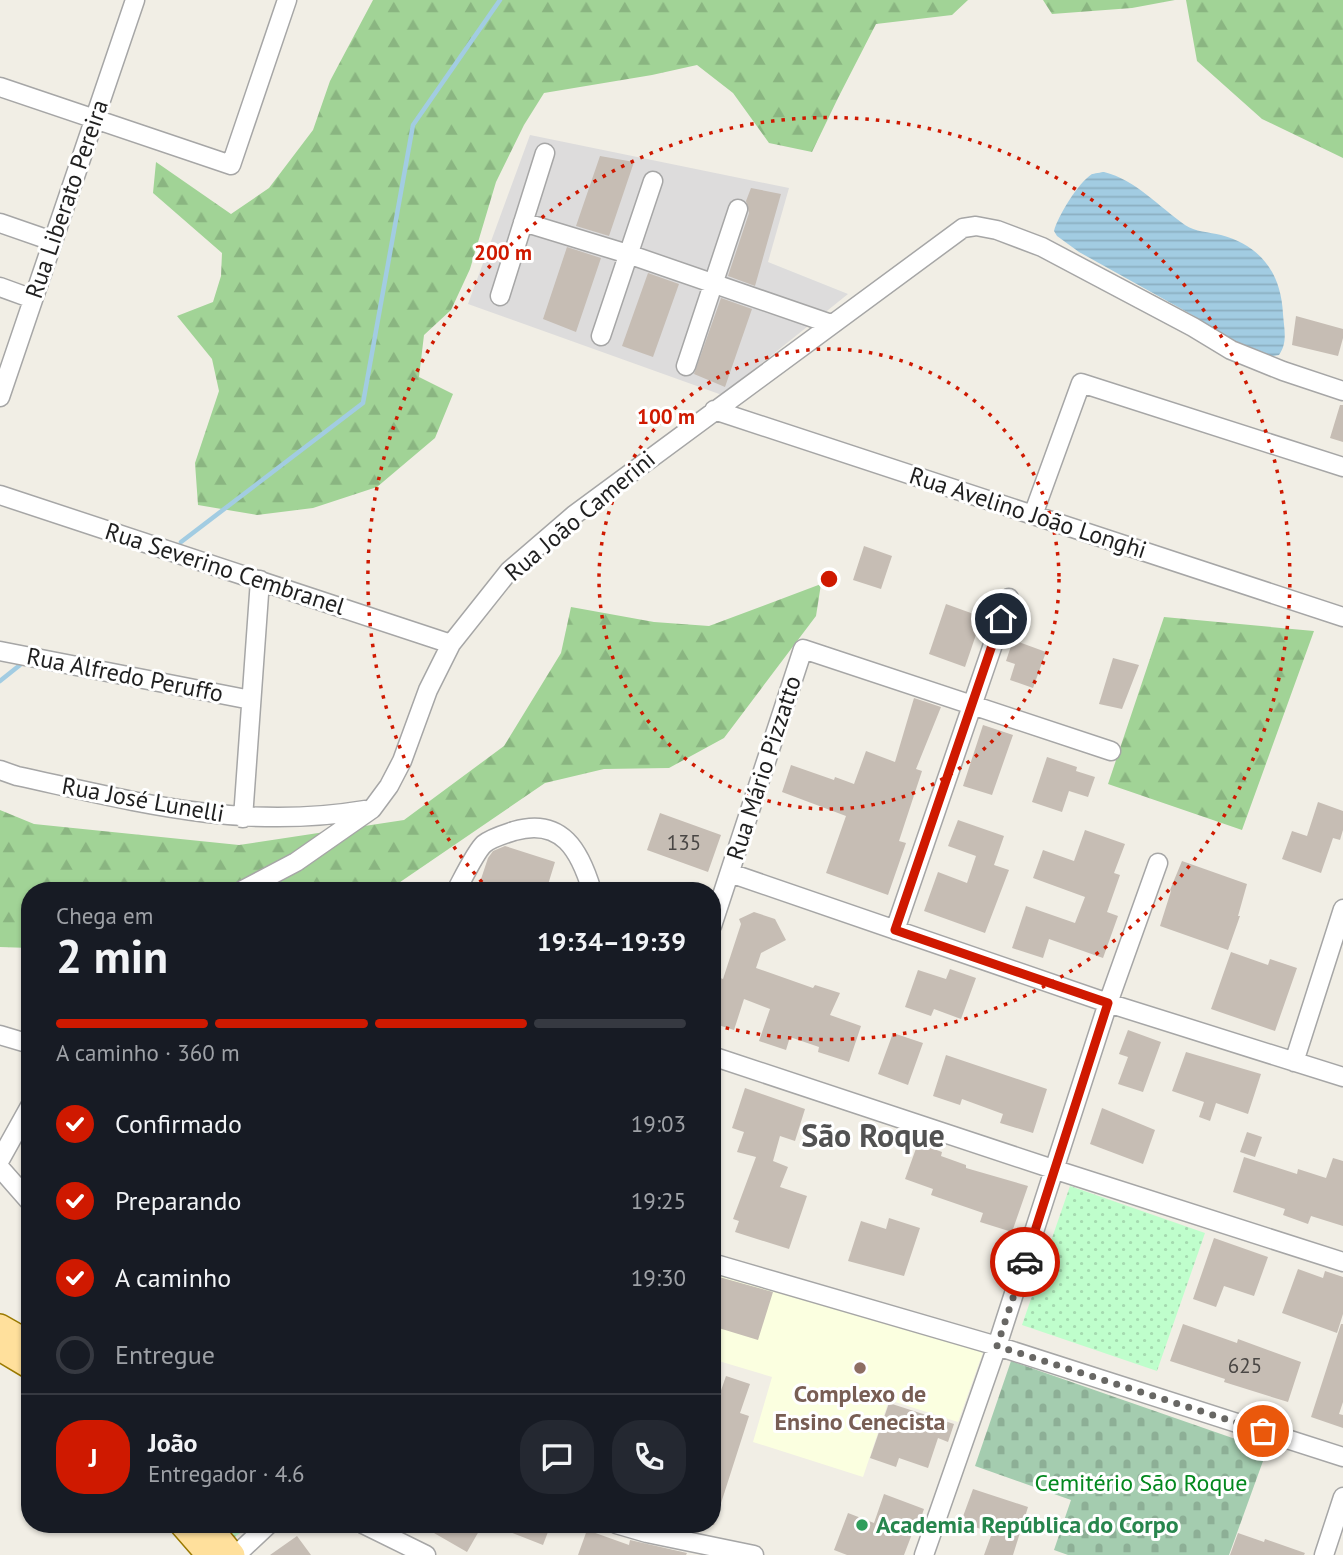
<!DOCTYPE html>
<html lang="pt">
<head>
<meta charset="utf-8">
<style>
	body { margin:0; font-family:"PT Sans",sans-serif; background:#242831; color:#f1f3f6; height:100vh; display:flex; flex-direction:column; font-size:26px; white-space:nowrap }
	* { box-sizing:border-box; margin:0 }
	p { font-size:23px; color:#9ea1a6 }
	.icon { flex:none; width:38px; height:38px; fill:none; stroke:currentColor; stroke-width:2; stroke-linecap:round; stroke-linejoin:round }
	.map { position:relative; flex:1; overflow:hidden }
	.sheet { position:absolute; left:21px; top:882px; width:700px; height:651px; display:flex; flex-direction:column; background:#171b24; border-radius:28px; box-shadow:0 2px 5px #0004 }
	.sheet>* { flex:none }
	.pin { position:absolute; display:grid; place-items:center; width:60px; height:60px; color:#fff; margin:-30px; border:4px solid #fff; border-radius:50%; box-shadow:0 2px 7px #0007 }
	.courier { position:absolute; display:grid; place-items:center; width:70px; height:70px; margin:-35px; border:5px solid #cf1900; border-radius:50%; background:#fff; color:#222; box-shadow:0 2px 9px #0007 }
	.overview em { font-style:normal; font-weight:700 }
	.overview div { display:flex; flex-direction:column-reverse }
	.overview { display:flex; align-items:center; justify-content:space-between; height:119px; padding:0 35px }
	h1 { font-size:46px; font-weight:700; line-height:52px }
	.bar { display:grid; grid-template-columns:repeat(4,1fr); gap:10px 7px; align-content:center; height:84px; padding:0 35px }
	.bar i { height:9px; border-radius:5px; background:#363941 }
	.bar .active { background:#cf1900 }
	.bar p { grid-column:span 4 }
	.line { display:flex; align-items:center; gap:18px; padding:0 35px; border-top:2px solid #363941 }
	.line div { flex:1 }
	.round { display:grid; place-items:center; flex:none; width:74px; height:74px; border-radius:28px; background:#242831 }
	ol { padding:0 35px; list-style:none }
	li { display:flex; align-items:center; gap:21px; height:77px }
	li p { margin-inline-start:auto }
	li .icon { padding:7px; border-radius:50%; background:#cf1900; color:#fff; stroke-width:4 }
	li:last-child { color:#9ea1a6 }
	li i { width:38px; height:38px; border:4px solid #363941; border-radius:50% }
	.map>svg:first-child { display:block }
	.residential { fill:#dddcdc }
	.education { fill:#fbffe0 }
	.forest { fill:url(#forest-firs) }
	.cemetery { fill:url(#cemetery-stones) }
	.park { fill:url(#park-dots) }
	.water { fill:url(#water-rules) }
	.lines { fill:none; stroke-linecap:round; stroke-linejoin:round }
	.stream { stroke:#a2cce2; stroke-width:4.5 }
	.building { fill:#c6bdb4 }
	.minor-casing { stroke:#a6a6a6; stroke-width:21 }
	.major-casing { stroke:#9b7a00; stroke-width:26 }
	.minor { stroke:#fff; stroke-width:18 }
	.major { stroke:#ffe09c; stroke-width:23 }
	.done { stroke:#686764; stroke-width:7; stroke-dasharray:0 12.6 }
	.route { stroke:#cf1900; stroke-width:9 }
	.ring { fill:none; stroke:#cf1900; stroke-width:3.5; stroke-dasharray:3.5 7 }
	.education-dot { fill:#8d6e63; stroke:#fff; stroke-width:2.5 }
	.leisure-dot { fill:#2e9e5b; stroke:#fff; stroke-width:2.5 }
	.labels { text-anchor:middle; stroke-width:6; stroke-linejoin:round; paint-order:stroke }
	.number-label { font-size:21px; fill:#494644 }
	.street-label { font-size:24px; fill:#1f1f1f; stroke:#fff }
	.education-label { font-size:24px; font-weight:bold; fill:#785e54; stroke:#fff }
	.park-label { font-size:24px; fill:#03881e; stroke:#fff }
	.leisure-label { font-size:24px; font-weight:bold; fill:#27864d; stroke:#fff; text-anchor:start }
	.district-label { font-size:32px; font-weight:bold; fill:#525252; stroke:#fff }
	.centre { fill:#cf1900; stroke:#fff; stroke-width:3.5 }
	.ring-label { font-size:21px; text-anchor:middle; font-weight:bold; fill:#cf1900; stroke:#fff; stroke-width:6; stroke-linejoin:round; paint-order:stroke }
</style>
</head>
<body>
<div class="map">
<svg width="1343" height="1555" viewBox="0 0 1343 1555">
	<defs>
		<pattern id="forest-firs" width="22" height="20" patternUnits="userSpaceOnUse" patternTransform="scale(1.75)"><rect width="22" height="20" fill="#a1d396"/><path d="M5 1l3.5 6h-7zM16 11l3.5 6h-7z" fill="#8ab581"/></pattern>
		<pattern id="cemetery-stones" width="16" height="16" patternUnits="userSpaceOnUse" patternTransform="scale(1.75)"><rect width="16" height="16" fill="#a4ccaf"/><path d="M2 7V4a2 2 0 0 1 4 0v3zM10 15v-3a2 2 0 0 1 4 0v3z" fill="#8daf96"/></pattern>
		<pattern id="park-dots" width="8" height="8" patternUnits="userSpaceOnUse" patternTransform="scale(1.75)"><rect width="8" height="8" fill="#bffecc"/><path d="M2 2h.1M6 6h.1" fill="none" stroke="#a4d9af" stroke-width="1.8" stroke-linecap="round"/></pattern>
		<pattern id="water-rules" width="6" height="5" patternUnits="userSpaceOnUse" patternTransform="scale(1.75)"><rect width="6" height="5" fill="#a2cce2"/><path d="M0 2.5h6" fill="none" stroke="#8bafc1"/></pattern>
	</defs>
	<rect width="100%" height="100%" fill="#f1eee5"/>
	<path class="residential" d="M530,135L789,188L768,262L848,294L722,395L468,304Z"/>
	<path class="education" d="M712,1269L983,1352L958,1422L889,1400L863,1477L753,1442L772,1377L712,1359Z"/>
	<path class="forest" d="M373,0H968L952,15L876,24L838,98L812,152L769,143L733,93L697,65L652,75L544,93L524,125L496,182L470,269L451,310L424,335L419,377L453,394L435,438L377,487L313,508L257,515L198,505L195,463L219,391L212,359L177,316L213,302L221,276L222,253L153,193L156,162L231,214L269,188L313,130L330,81Z
		M1043,0H1175L1132,8L1052,14Z
		M1186,0H1343V158L1262,119L1197,61Z
		M821,584L816,616L724,738L669,768L604,769L545,783L387,891H30V948L0,947V810L34,824L239,845L404,820L504,746L561,653L571,607L654,622L709,626Z
		M1164,617L1314,631L1242,830L1108,784Z"/>
	<path class="cemetery" d="M1011,1361L1267,1450L1229,1555H1068L1054,1550L1071,1500L975,1466Z"/>
	<path class="park" d="M1070,1186L1205,1233L1157,1371L1022,1325Z
		M217,1524H252L231,1540Z"/>
	<path class="water" d="M1104,172C1136,180 1158,206 1185,225C1195,232 1209,232 1221,235C1261,246 1281,273 1283,314C1284,329 1288,342 1279,355L1267,357L1248,350L1217,333L1196,317L1079,252L1057,236L1054,231C1058,216 1078,183 1092,174C1093,174 1102,172 1104,172Z"/>
	<g class="lines">
		<path class="stream" d="M181,542L363,403L413,125L500,0
			M0,681L20,665"/>
	</g>
	<path class="building" d="M600,156L634,162L609,236L576,226Z
		M751,188L781,194L755,286L728,276L749,213L746,201Z
		M567,247L601,258L576,332L543,319Z
		M648,273L679,284L653,357L622,346Z
		M721,298L752,309L725,387L694,374Z
		M1296,316L1343,329V338L1338,356L1292,345Z
		M1340,405H1343V442L1330,438Z
		M864,546L892,556L881,589L853,580Z
		M946,604L982,617L965,667L929,654Z
		M1013,640L1046,652L1033,688L1010,680L1015,664L1006,661Z
		M1113,658L1139,665L1122,709L1099,704Z
		M914,698L941,707L916,769L922,771L899,841L906,843L888,895L826,873L846,816L782,792L791,765L834,780L835,777L854,784L866,751L895,762Z
		M983,725L1013,735L992,795L963,786Z
		M1047,757L1077,767L1076,771L1095,777L1088,797L1069,791L1062,812L1032,802Z
		M1318,802L1343,811V830L1340,840L1333,838L1321,873L1282,859L1292,831L1307,836Z
		M660,813L721,835L708,872L647,850Z
		M958,820L1004,836L994,865L1009,870L985,933L924,911L938,872L967,883L976,856L948,846Z
		M1085,830L1125,844L1114,873L1120,875L1107,912L1118,916L1103,958L1049,939L1043,958L1012,948L1026,906L1075,923L1085,897L1033,878L1043,850L1074,861Z
		M505,846L555,862L546,891H477L488,858L493,851Z
		M1182,861L1247,884L1238,916H1240L1228,950L1160,926L1171,891L1170,890Z
		M754,912L775,919L786,940L761,953L756,968L813,988L815,985L840,993L830,1015L861,1026L849,1062L818,1052L819,1047L790,1037L786,1050L759,1041L770,1009L744,999L734,1030L712,1023V975L723,979L741,924L739,919Z
		M1231,952L1268,965L1270,959L1297,968L1275,1031L1211,1009Z
		M950,969L976,978L961,1019L934,1009L931,1016L905,1007L918,970L946,979Z
		M1128,1030L1161,1042L1143,1092L1118,1084L1128,1057L1119,1054Z
		M893,1033L923,1043L908,1085L878,1074Z
		M1186,1052L1261,1074L1248,1114L1216,1103L1210,1121L1199,1117L1204,1102L1172,1091Z
		M946,1055L1047,1089L1033,1133L1000,1123L1003,1114L962,1099L960,1105L933,1096Z
		M745,1088L805,1109L795,1141L780,1136L773,1161L788,1167L780,1187L807,1196L789,1249L735,1232L739,1221L733,1219L756,1157L737,1152L744,1132L732,1128Z
		M1102,1108L1155,1130L1143,1164L1090,1144Z
		M1247,1132L1262,1137L1255,1157L1240,1152Z
		M918,1143L942,1152L941,1156L966,1165V1168L1028,1186L1012,1232L980,1222L983,1213L931,1195L933,1189L905,1179Z
		M1244,1157L1297,1174L1298,1169L1326,1178L1333,1158L1343,1161V1226L1311,1216L1308,1224L1283,1215L1285,1209L1233,1192Z
		M889,1218L920,1228L904,1276L848,1261L861,1221L886,1229Z
		M1214,1238L1268,1257L1254,1296L1224,1286L1216,1307L1193,1299Z
		M1298,1269L1323,1278L1325,1271L1343,1277V1314L1337,1333L1282,1313Z
		M712,1275L773,1292L758,1340L712,1326Z
		M1183,1324L1237,1343L1238,1339L1301,1362L1288,1402L1224,1382L1225,1379L1170,1361Z
		M1341,1324H1343V1402L1339,1414L1343,1415V1428L1311,1417Z
		M726,1376L750,1384L740,1413L749,1416L714,1525H712V1404L716,1405Z
		M889,1403L954,1424L948,1442L938,1438L928,1468L899,1458L896,1467L870,1458Z
		M973,1489L1028,1507L1013,1555H984L992,1533L961,1522Z
		M884,1494L924,1509L915,1535L912,1534L904,1555H847L834,1550L848,1513L874,1523Z
		M438,1524H467L479,1531L467,1552L434,1533Z
		M490,1524H551L543,1545Z
		M587,1530L629,1545L630,1540L687,1553L686,1555H578Z
		M1238,1533L1264,1542L1265,1539L1305,1553L1304,1555H1230Z
		M297,1536L311,1555H270Z"/>
	<g class="lines">
		<defs>
			<path id="minor" d="M0,87L231,165L287,0
				M523,222L628,254L831,324
				M0,223L52,241
				M0,287L33,299
				M500,296L545,153
				M601,336L653,181
				M686,366L738,209
				M0,397L135,0
				M714,410L1343,617
				M0,495L451,644
				M1033,515L1081,383L1343,467
				M0,651L251,700
				M0,770L17,776C137,802 240,831 365,810
				M243,818L260,580
				M730,873L1108,1003L1343,1077
				M241,891L296,862L372,809L389,786L402,761L428,690L451,644L509,571L574,515L963,228L976,226L997,230L1042,247L1193,327L1231,350L1283,371L1343,391
				M456,891C462,880 476,851 484,844C491,838 505,834 514,831C562,817 580,851 592,891
				M712,926L803,649L1111,751
				M895,930L1009,598
				M0,1035L30,1044
				M712,1056L1056,1170L1343,1262
				M1294,1062L1343,909
				M0,1160L30,1106
				M0,1168L30,1202
				M712,1263L997,1346L1343,1457
				M363,1524L426,1555
				M616,1524L647,1533L754,1555
				M236,1555L269,1524
				M924,1555L997,1346L1108,1003L1158,863
				M1324,1555L1343,1497"/>
			<path id="major" d="M0,1326L30,1343
				M0,1349L30,1367
				M181,1524L208,1555
				M208,1524L233,1555"/>
		</defs>
		<use href="#minor" class="minor-casing"/>
		<use href="#major" class="major-casing"/>
		<use href="#minor" class="minor"/>
		<use href="#major" class="major"/>
	</g>
	<g class="lines">
		<path class="done" d="M1025,1262L997,1346L1263,1431"/>
		<path class="route" d="M1001,619L895,930L1108,1003L1025,1262"/>
	</g>
	<g class="ring">
		<circle cx="829" cy="579" r="230"/>
		<path d="M489 890A461 461 0 1 1 714 1025"/>
	</g>
	<circle class="education-dot" cx="860" cy="1368" r="7"/>
	<circle class="leisure-dot" cx="862" cy="1525" r="7"/>
	<g class="labels">
		<g class="number-label">
			<text x="684" y="850">135</text>
			<text x="1245" y="1373">625</text>
		</g>
		<g class="street-label">
			<text transform="translate(67 199) rotate(-71)" y="8">Rua Liberato Pereira</text>
			<text transform="translate(1028 513) rotate(18)" y="8">Rua Avelino João Longhi</text>
			<text transform="translate(580 516) rotate(-40)" y="8">Rua João Camerini</text>
			<text transform="translate(225 569) rotate(18)" y="8">Rua Severino Cembranel</text>
			<text transform="translate(125 675) rotate(11)" y="8">Rua Alfredo Peruffo</text>
			<text transform="translate(764 768) rotate(-72)" y="8">Rua Mário Pizzatto</text>
			<text transform="translate(143 800) rotate(10)" y="8">Rua José Lunelli</text>
		</g>
		<g class="education-label">
			<text x="860" y="1402">Complexo de<tspan x="860" dy="28">Ensino Cenecista</tspan></text>
		</g>
		<g class="park-label">
			<text x="1141" y="1491">Cemitério São Roque</text>
		</g>
		<g class="leisure-label">
			<text x="876" y="1533">Academia República do Corpo</text>
		</g>
		<g class="district-label">
			<text x="873" y="1147">São Roque</text>
		</g>
	</g>
	<circle cx="829" cy="579" r="10" class="centre"/>
	<g class="ring-label">
		<text x="503" y="260">200 m</text>
		<text x="666" y="424">100 m</text>
	</g>
</svg>
<div class="pin" style="left:1263px;top:1431px;background:#ea580c"><svg class="icon" aria-label="bag" viewBox="0 0 24 24"><path d="M5 8h14l-1 12H6zM9 8a3 3 0 0 1 6 0"/></svg></div>
<div class="pin" style="left:1001px;top:619px;background:#1f2937"><svg class="icon" aria-label="home" viewBox="0 0 24 24"><path d="M3 11l9-7 9 7M6 9v11h12V9"/></svg></div>
<div class="courier" style="left:1025px;top:1262px"><svg class="icon" aria-label="car" viewBox="0 0 24 24"><path d="M5 17H2v-5l4-1 3-4h7l3 4 3 1v5h-3M9 17h6M6 11h13"/><circle cx="7" cy="17" r="2"/><circle cx="17" cy="17" r="2"/></svg></div>
<section class="sheet">
<div class="overview"><div><h1>2 min</h1><p>Chega em</p></div><em>19:34–19:39</em></div>
<div class="bar"><i class="active"></i><i class="active"></i><i class="active"></i><i></i><p>A caminho · 360 m</p></div>
<ol>
<li><svg class="icon" aria-label="check" viewBox="0 0 24 24"><path d="M5 12l5 5 9-10"/></svg>Confirmado<p>19:03</p></li>
<li><svg class="icon" aria-label="check" viewBox="0 0 24 24"><path d="M5 12l5 5 9-10"/></svg>Preparando<p>19:25</p></li>
<li><svg class="icon" aria-label="check" viewBox="0 0 24 24"><path d="M5 12l5 5 9-10"/></svg>A caminho<p>19:30</p></li>
<li><i></i>Entregue</li>
</ol>
<div class="line" style="height:126px"><b class="round" style="background:#cf1900;color:#fff">J</b><div><b>João</b><p>Entregador · 4.6</p></div><a class="round"><svg class="icon" aria-label="chat" viewBox="0 0 24 24"><path d="M4 5h16v11H9l-5 4z"/></svg></a><a class="round"><svg class="icon" aria-label="phone" viewBox="0 0 24 24"><path d="M5 4h4l2 5-3 2q2 4 5 5l2-3 5 2v4C11 20 4 13 5 4z"/></svg></a></div>
</section>
</div>
</body>
</html>
